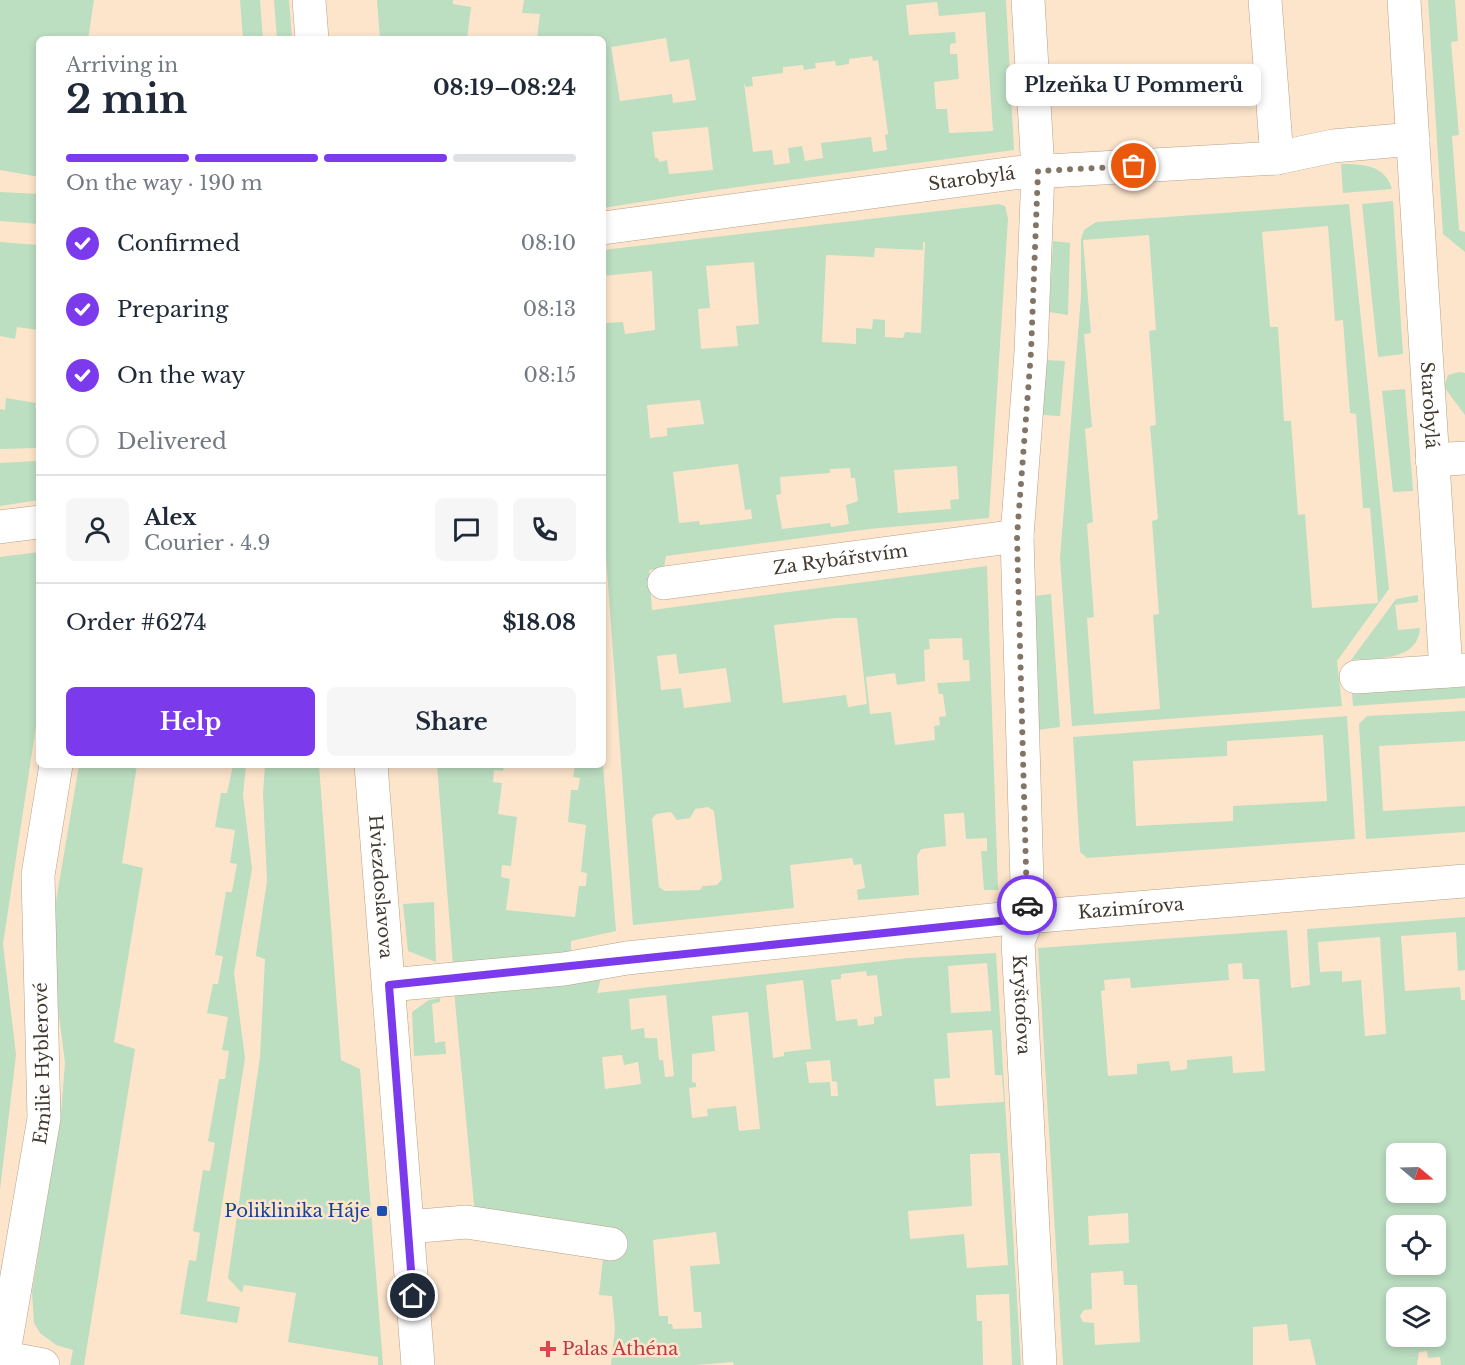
<!DOCTYPE html>
<html lang="en">
<head>
<meta charset="utf-8">
<style>
	body { margin:0; font-family:"Libre Baskerville",serif; background:#f6f6f7; color:#1f2937; height:100vh; display:flex; flex-direction:column; font-size:22px; white-space:nowrap }
	* { box-sizing:border-box; margin:0 }
	p { font-size:20px; color:#747a83 }
	.icon { flex:none; width:33px; height:33px; fill:none; stroke:currentColor; stroke-width:2; stroke-linecap:round; stroke-linejoin:round }
	.map { position:relative; flex:1; overflow:hidden }
	.sheet { position:absolute; left:36px; top:36px; width:570px; height:732px; display:flex; flex-direction:column; background:#fff; border-radius:9px; box-shadow:0 3px 9px #0003 }
	.sheet>* { flex:none }
	.needle { width:39px; rotate:109deg }
	.buttons { position:absolute; left:1386px; top:1143px; display:grid; gap:12px }
	.buttons a { display:grid; place-items:center; width:60px; height:60px; border-radius:9px; background:#fff; box-shadow:0 3px 9px #0003; font-size:30px }
	.pin { position:absolute; display:grid; place-items:center; width:51px; height:51px; color:#fff; margin:-26px; border:3px solid #fff; border-radius:50%; box-shadow:0 2px 6px #0007 }
	.courier { position:absolute; display:grid; place-items:center; width:60px; height:60px; margin:-30px; border:4px solid #7c3aed; border-radius:50%; background:#fff; color:#222; box-shadow:0 2px 8px #0007 }
	.bubble { position:absolute; height:42px; border-radius:9px; background:#fff; box-shadow:0 3px 9px #0003; font-size:20px; font-weight:700; line-height:42px; text-align:center }
	.overview em { font-style:normal; font-weight:700 }
	.overview div { display:flex; flex-direction:column-reverse }
	.overview { display:flex; align-items:center; justify-content:space-between; height:102px; padding:0 30px }
	h1 { font-size:39px; font-weight:700; line-height:45px }
	.bar { display:grid; grid-template-columns:repeat(4,1fr); gap:9px 6px; align-content:center; height:72px; padding:0 30px }
	.bar i { height:8px; border-radius:4px; background:#e0e1e3 }
	.bar .active { background:#7c3aed }
	.bar p { grid-column:span 4 }
	.line { display:flex; align-items:center; gap:15px; padding:0 30px; border-top:2px solid #e0e1e3 }
	.line div { flex:1 }
	.round { display:grid; place-items:center; flex:none; width:63px; height:63px; border-radius:9px; background:#f6f6f7 }
	ol { padding:0 30px; list-style:none }
	li { display:flex; align-items:center; gap:18px; height:66px }
	li p { margin-inline-start:auto }
	li .icon { padding:6px; border-radius:50%; background:#7c3aed; color:#fff; stroke-width:4 }
	li:last-child { color:#747a83 }
	li i { width:33px; height:33px; border:3px solid #e0e1e3; border-radius:50% }
	.primary-button { display:flex; gap:12px; margin-top:auto; padding:12px 30px }
	.primary-button a { flex:1; height:69px; border-radius:9px; background:#7c3aed; color:#fff; font-size:24px; font-weight:700; line-height:69px; text-align:center }
	.primary-button a+a { background:#f6f6f7; color:#1f2937 }
	.map>svg:first-child { display:block }
	.green { fill:#bcdec1; fill-rule:evenodd }
	.lines { fill:none; stroke-linecap:round; stroke-linejoin:round }
	.minor-casing { stroke:#b7a189; stroke-width:34 }
	.minor { stroke:#fff; stroke-width:33 }
	.done { stroke:#837566; stroke-width:6; stroke-dasharray:0 10.8 }
	.route { stroke:#7c3aed; stroke-width:8 }
	.transit-dot { fill:#1a4fb4; stroke:#fde5cc; stroke-width:2 }
	.health-dot { fill:#e0444e; stroke:#fde5cc; stroke-width:2 }
	.labels { text-anchor:middle; stroke-width:5; stroke-linejoin:round; paint-order:stroke }
	.street-label { font-size:18px; fill:#42392f; stroke:#fde5cc }
	.transit-label { font-size:18px; fill:#164399; stroke:#fde5cc; text-anchor:end }
	.health-label { font-size:18px; fill:#be3a42; stroke:#fde5cc; text-anchor:start }
</style>
</head>
<body>
<div class="map">
<svg width="1465" height="1365" viewBox="0 0 1465 1365">
	<rect width="100%" height="100%" fill="#fde5cc"/>
	<path class="green" d="M0,0H94L88,39H39V177L0,170Z
		M240,0H260L263,39H243Z
		M274,0H289L292,39H277Z
		M377,0H453V4L471,7L467,39H380Z
		M524,0H1006L1014,150L716,190L603,208V39H537L540,14L522,13ZM937,2L939,16L985,12L993,131L949,133L947,109H936L934,82L959,79L957,54H950V44L956,43L955,32L909,35L906,5ZM666,38L670,62L689,59L696,100L673,103L672,94L620,101L611,47ZM872,56L873,61L878,60L888,134L885,135L887,150L873,152L871,137L821,143L823,158L805,161L802,146L788,148L790,163L774,165L772,150L753,152L744,83L746,87L753,86L752,77L783,73V67L803,65L804,70L816,68L815,63L835,61L836,66L849,64V59ZM708,127L713,170L669,174L667,160L659,162L658,158H655L652,132Z
		M1428,0H1455L1458,41L1451,42L1459,135L1452,136L1459,230L1465,232V252L1443,234Z
		M1341,164C1363,164 1385,165 1392,189L1343,193Z
		M0,192L39,194V224L0,221Z
		M1393,201L1403,354L1378,357L1362,204Z
		M999,204L1005,206L1008,219L989,518L869,529L666,556L664,568L649,570L652,610L987,566L998,890H984L981,851H987V838L966,839L964,813L944,814L946,846L921,849L917,856L919,895L858,900L857,890L865,888L861,864L854,865L852,858L790,865L794,908L633,925L603,516V314L604,323L623,322L625,334L655,330L652,271L603,276V250ZM923,242H925L921,333L905,332L903,338L885,337V320L873,319L872,329L856,328V344L822,342L826,255L874,257L875,248L923,250ZM754,262L759,324L736,326L738,346L701,349L698,309L710,308L706,266ZM700,400L704,424L667,428V436L650,438L647,405ZM738,464L745,510L751,509L752,519L700,525L699,521L679,523L673,472ZM957,466L959,499L950,500L951,509L898,513L894,470ZM850,468L851,478H855L858,501L846,505L849,524L831,527L830,523L782,529L776,495L781,494L780,477L830,473V469ZM837,618H857L867,704L848,707L846,695L783,703L774,625ZM962,638L963,660H969L970,681L937,683L939,694H943L946,716L939,717L940,725L934,726L935,740L895,745L891,712L870,714L866,677L895,673L897,685L925,681L924,650L930,649L929,639ZM676,654L679,674L726,668L731,702L684,708L681,688L661,690L657,656ZM708,807L714,811L722,879L717,885L703,886L700,890L665,891L659,887L652,819L656,814L671,812L677,820L690,818L695,809Z
		M1349,204L1389,589L1337,661L1342,706L1072,726L1060,558L1081,296V239L1084,230L1096,222ZM1328,226L1335,321L1343,320L1350,413L1356,414L1363,508H1370L1378,603L1312,608L1305,514L1298,515L1291,421H1284L1278,327H1270L1262,232ZM1149,235L1156,330L1149,331L1156,425L1150,426L1158,519L1152,521L1159,614L1153,615L1160,709L1094,714L1087,618L1094,617L1087,524L1093,522L1085,429L1092,427L1084,334L1091,333L1083,240Z
		M1053,241L1070,243L1068,315L1049,312Z
		M0,242L39,245V330L17,327L15,339L0,336Z
		M1046,360L1065,361L1060,416L1043,415Z
		M1459,372L1465,373V415L1444,387L1448,375Z
		M1405,389L1413,491L1393,492L1382,391Z
		M6,398L36,403L35,408L39,409V448L0,449V409L5,410Z
		M36,461L39,466V500L0,506V463Z
		M39,552V706L3,944L16,1055L0,1190V557Z
		M1051,594L1060,727L1038,730L1034,596Z
		M1418,595V602L1395,605L1398,630L1420,628C1418,662 1375,658 1351,660L1396,599Z
		M1465,687V698L1353,706L1352,692Z
		M1465,711V741L1379,746L1383,811L1465,806V832L1366,839L1359,724L1367,716Z
		M1347,716L1355,839L1087,858L1080,852L1073,737ZM1323,735L1327,801L1233,806V821L1136,826L1133,761L1227,756V741Z
		M79,765H137L122,863L143,868L114,1042L135,1049L84,1365H70L73,1350L56,1345L40,1333L34,1323L32,1292L61,1113L65,1063L52,961L54,913Z
		M233,765H246L243,795L252,869L234,973L245,1058L207,1301L240,1307L237,1323L180,1314L189,1260L196,1261L200,1233L193,1231L203,1170L210,1171L215,1143L208,1141L219,1079H225L229,1051L222,1050L228,1017L207,1013L213,984H218L223,956L215,955L226,892H232L237,864L230,863L235,830L215,827L221,793H227Z
		M265,765H319L341,1060L360,1069L383,1365H378V1357L288,1342L296,1293L244,1285L242,1293L228,1278L260,1057L265,959L256,956V954L267,881L263,793Z
		M437,765H504L503,771L494,770L493,782L502,783L498,814L517,817L511,866L502,865L501,877L510,879L506,910L575,917L579,886H586L587,873L581,872L586,825L568,822L571,790H578L580,778L573,777L575,765H603L616,931L571,941V954L453,965Z
		M434,902L436,962L408,951L403,904Z
		M1465,917V970L1458,971L1456,932L1401,936L1405,991L1460,987L1461,1000H1465V1365H1441L1440,1357L1428,1358L1427,1351L1419,1352L1417,1365H1316L1310,1339L1289,1341L1287,1324L1253,1327V1365H1063L1038,948L1287,930L1291,988L1310,985L1307,929ZM1380,937L1386,1034L1365,1036L1361,980L1342,982V971L1320,972L1318,942ZM1242,963L1243,979H1259L1265,1071L1233,1073L1232,1056L1187,1060V1069L1171,1071L1169,1061L1137,1064V1074L1108,1076L1101,991L1105,990L1104,980L1130,978L1131,988L1229,980L1228,964ZM1396,1154H1436V1192H1396ZM1128,1213L1129,1243L1089,1245L1088,1216ZM1396,1226H1436V1264H1396ZM1123,1271L1124,1285H1137L1140,1342L1095,1345L1094,1323L1083,1322L1080,1316L1084,1310L1092,1309L1091,1273ZM1396,1298H1436V1336H1396Z
		M996,953L1021,1365H1012L1009,1294L976,1295L977,1321H982L983,1365H734L733,1362L696,1365H611L615,1329L612,1296L599,1295L604,1249L475,1215L454,991L601,979L597,993L909,958ZM987,963L991,1011L951,1013L948,966ZM866,971L867,976L877,975L882,1016L874,1017V1024L858,1026L857,1019L836,1021L831,980L841,979V974ZM803,980L811,1049L784,1052V1056L773,1058L766,985ZM666,995L674,1076L665,1077L663,1060H659L657,1038H645L644,1028L631,1030L629,999ZM748,1012L760,1129L739,1131L736,1106L707,1109L708,1116L692,1118L689,1088L696,1087V1083L692,1082V1054L715,1051L712,1016ZM992,1030L995,1075H1002L1004,1102L936,1106L934,1079L950,1078L947,1033ZM622,1055L624,1065L638,1062L641,1084L605,1089L602,1057ZM830,1060L832,1081L837,1082L838,1096H831L830,1082L809,1083L806,1062ZM1000,1153L1008,1265L967,1268L964,1234L910,1239L908,1211L972,1206L970,1154ZM716,1232L720,1264L690,1266L694,1312H701L702,1328L673,1329L672,1324H668V1316H659L653,1240Z
		M440,998V1002L432,1004L435,1043L445,1041L446,1054L414,1056L412,1012L429,1000Z"/>
	<g class="lines">
		<defs>
			<g id="minor">
				<path d="M309,0L312,39"/>
				<path id="s1" d="M1028,0L1038,171L1031,352L1017,536L1028,918L1018,941L1040,1365"/>
				<path d="M1265,0L1277,158"/>
				<path id="s2" d="M1404,0L1446,671"/>
				<path id="s3" d="M603,228L1014,173L1277,158L1333,146L1413,139"/>
				<path d="M1432,460L1465,458"/>
				<path d="M0,527L39,522"/>
				<path id="s4" d="M664,583L1017,536"/>
				<path d="M1356,677L1465,670"/>
				<path id="s5" d="M371,765L418,1365"/>
				<path id="s6" d="M389,985L564,969L627,958L1002,919L1465,881"/>
				<path d="M408,1227L466,1222L611,1244"/>
				<path d="M0,1357L43,1365"/>
				<path id="s7" d="M3,1358L44,1118L38,875L56,765"/>
			</g>
		</defs>
		<use href="#minor" class="minor-casing"/>
		<use href="#minor" class="minor"/>
	</g>
	<g class="lines">
		<path class="done" d="M1027,905L1017,536L1031,352L1038,171L1134,166"/>
		<path class="route" d="M413,1296L389,985L1028,918L1027,905"/>
	</g>
	<rect class="transit-dot" x="376" y="1205" width="12" height="12" rx="3"/>
	<path class="health-dot" d="M545 1340h6v6h6v6h-6v6h-6v-6h-6v-6h6z"/>
	<g class="labels">
		<g class="street-label">
			<text dy="6" stroke="none"><textPath href="#s3" startOffset="372">Starobylá</textPath></text>
			<text dy="6" stroke="none"><textPath href="#s2" startOffset="406">Starobylá</textPath></text>
			<text dy="6" stroke="none"><textPath href="#s4" startOffset="178">Za Rybářstvím</textPath></text>
			<text dy="6" stroke="none"><textPath href="#s5" startOffset="122">Hviezdoslavova</textPath></text>
			<text dy="6" stroke="none"><textPath href="#s6" startOffset="746">Kazimírova</textPath></text>
			<text dy="6" stroke="none"><textPath href="#s1" startOffset="1008">Kryštofova</textPath></text>
			<text dy="6" stroke="none"><textPath href="#s7" startOffset="298">Emilie Hyblerové</textPath></text>
		</g>
		<g class="transit-label">
			<text x="370" y="1217">Poliklinika Háje</text>
		</g>
		<g class="health-label">
			<text x="562" y="1355">Palas Athéna</text>
		</g>
	</g>
</svg>
<div class="buttons">
<a><svg class="needle" viewBox="-14 -14 28 28"><path d="M0-13l5 13h-10z" fill="#e53935"/><path d="M0 13l5-13h-10z" fill="#747a83"/></svg></a>
<a><svg class="icon" aria-label="locate" viewBox="0 0 24 24"><circle cx="12" cy="12" r="6"/><path d="M12 2v4M12 18v4M2 12h4M18 12h4"/></svg></a>
<a><svg class="icon" aria-label="layers" viewBox="0 0 24 24"><path d="M12 4l9 5-9 5-9-5zM3 14l9 5 9-5"/></svg></a>
</div>
<div class="pin" style="left:1134px;top:166px;background:#ea580c"><svg class="icon" aria-label="bag" viewBox="0 0 24 24"><path d="M5 8h14l-1 12H6zM9 8a3 3 0 0 1 6 0"/></svg></div>
<div class="pin" style="left:413px;top:1296px;background:#1f2937"><svg class="icon" aria-label="home" viewBox="0 0 24 24"><path d="M3 11l9-7 9 7M6 9v11h12V9"/></svg></div>
<div class="courier" style="left:1027px;top:905px"><svg class="icon" aria-label="car" viewBox="0 0 24 24"><path d="M5 17H2v-5l4-1 3-4h7l3 4 3 1v5h-3M9 17h6M6 11h13"/><circle cx="7" cy="17" r="2"/><circle cx="17" cy="17" r="2"/></svg></div>
<div class="bubble" style="left:1006px;top:64px;width:255px">Plzeňka U Pommerů</div>
<section class="sheet">
<div class="overview"><div><h1>2 min</h1><p>Arriving in</p></div><em>08:19–08:24</em></div>
<div class="bar"><i class="active"></i><i class="active"></i><i class="active"></i><i></i><p>On the way · 190 m</p></div>
<ol>
<li><svg class="icon" aria-label="check" viewBox="0 0 24 24"><path d="M5 12l5 5 9-10"/></svg>Confirmed<p>08:10</p></li>
<li><svg class="icon" aria-label="check" viewBox="0 0 24 24"><path d="M5 12l5 5 9-10"/></svg>Preparing<p>08:13</p></li>
<li><svg class="icon" aria-label="check" viewBox="0 0 24 24"><path d="M5 12l5 5 9-10"/></svg>On the way<p>08:15</p></li>
<li><i></i>Delivered</li>
</ol>
<div class="line" style="height:108px"><a class="round"><svg class="icon" aria-label="person" viewBox="0 0 24 24"><circle cx="12" cy="8" r="4"/><path d="M4 21q1-7 8-7t8 7"/></svg></a><div><b>Alex</b><p>Courier · 4.9</p></div><a class="round"><svg class="icon" aria-label="chat" viewBox="0 0 24 24"><path d="M4 5h16v11H9l-5 4z"/></svg></a><a class="round"><svg class="icon" aria-label="phone" viewBox="0 0 24 24"><path d="M5 4h4l2 5-3 2q2 4 5 5l2-3 5 2v4C11 20 4 13 5 4z"/></svg></a></div>
<div class="line" style="height:78px"><div>Order #6274</div><b>$18.08</b></div>
<div class="primary-button"><a>Help</a><a>Share</a></div>
</section>
</div>
</body>
</html>
